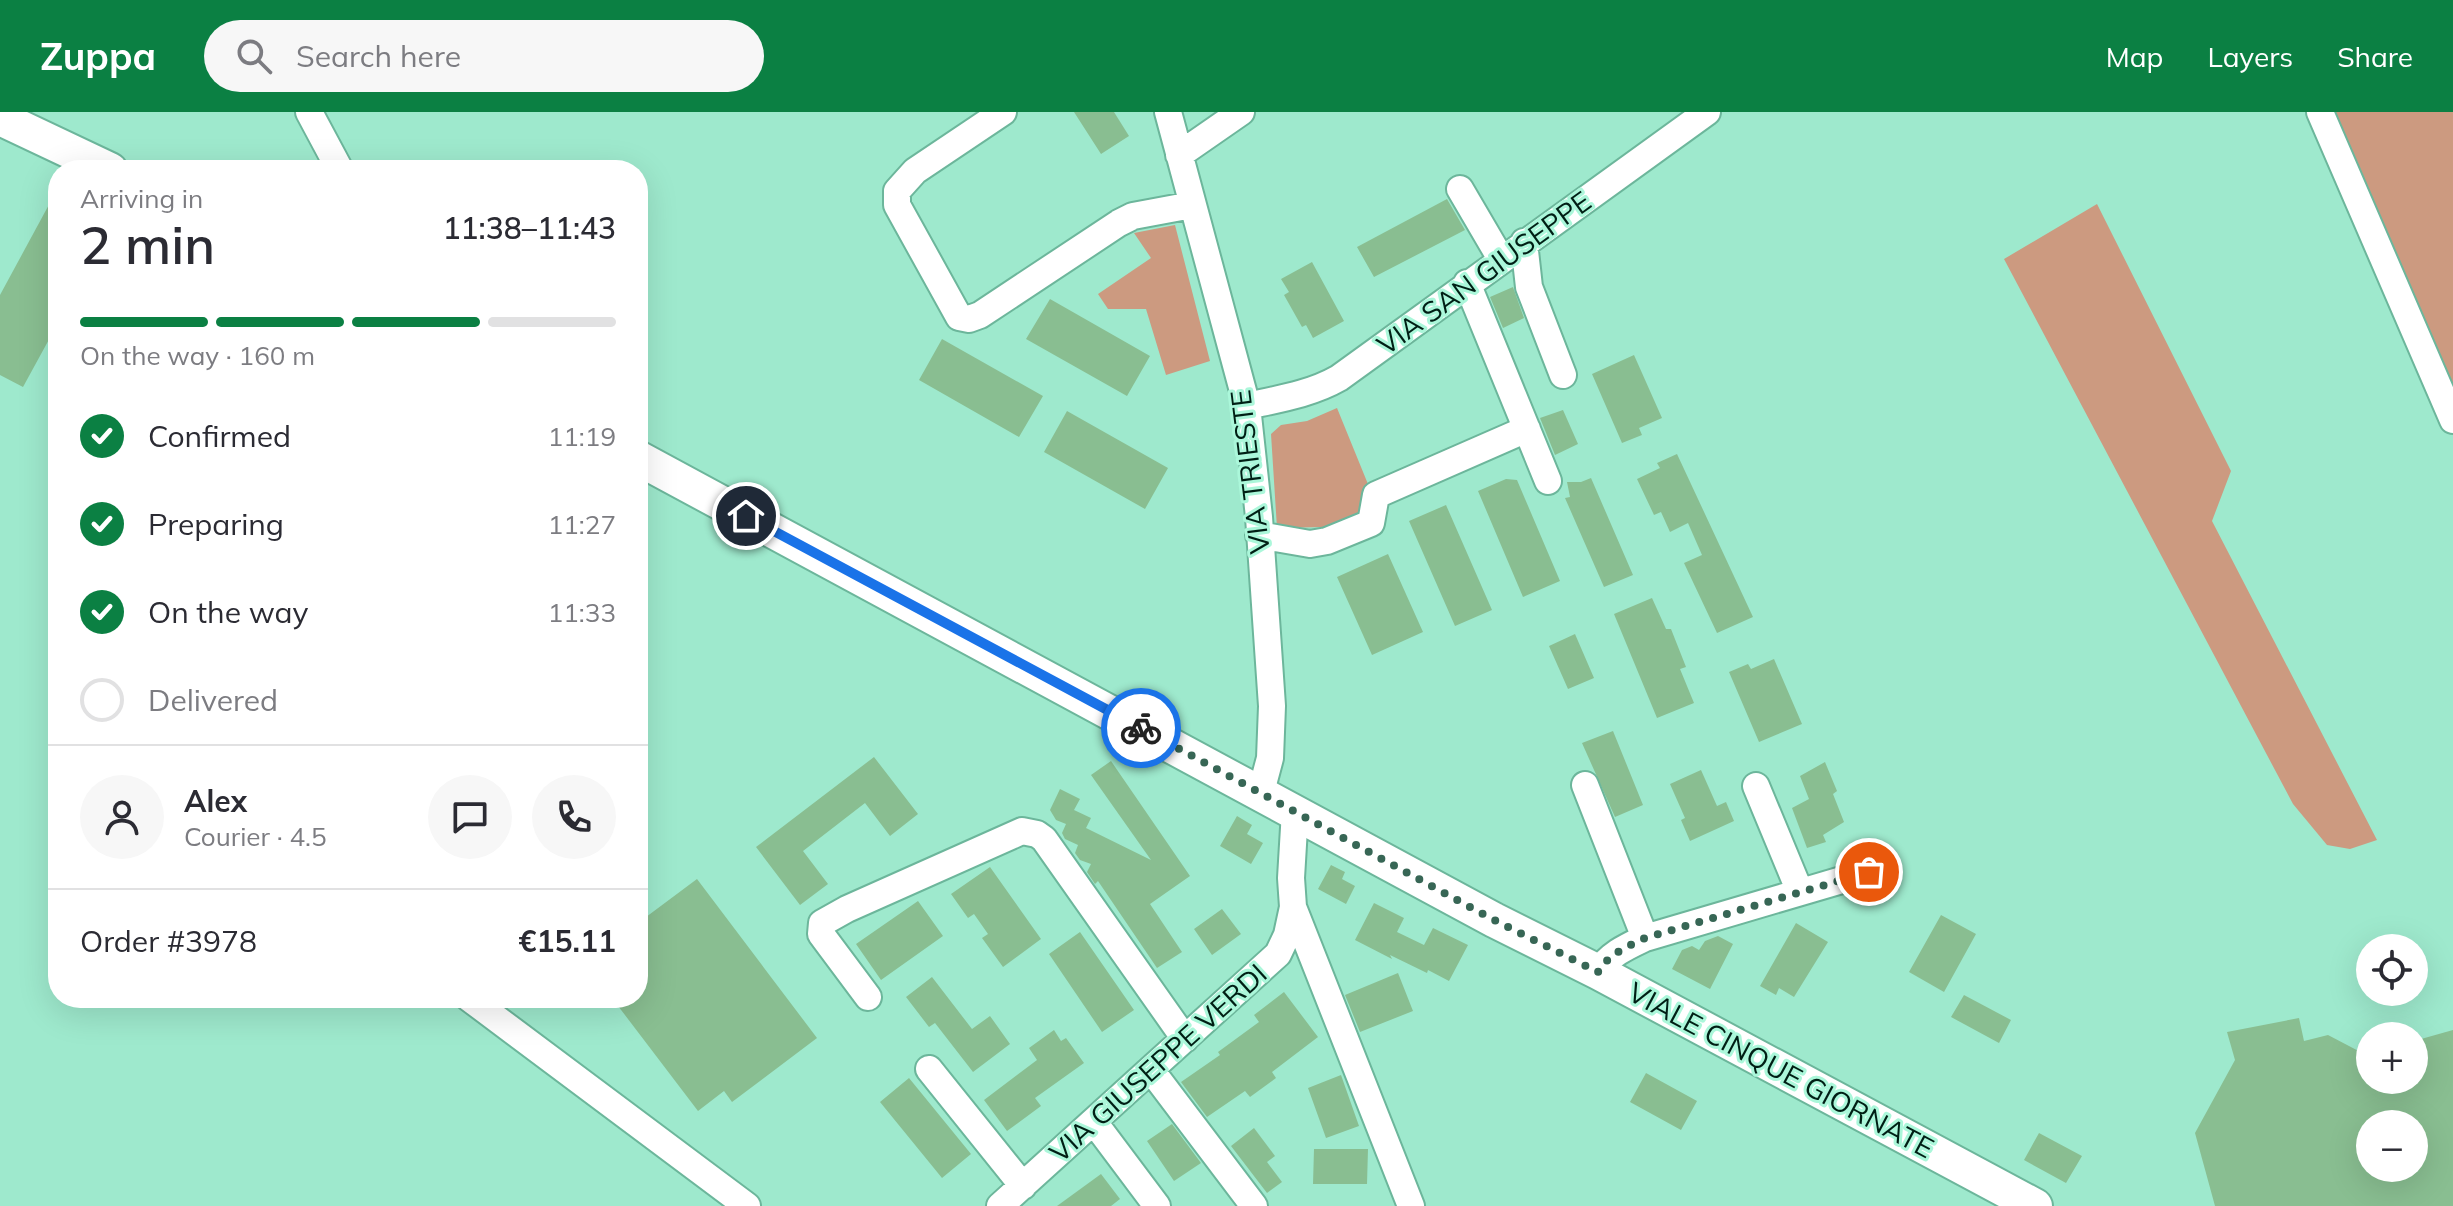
<!DOCTYPE html>
<html lang="en">
<head>
<meta charset="utf-8">
<style>
	body { margin:0; font-family:Mulish,sans-serif; background:#f7f7f7; color:#2b2b33; height:100vh; display:flex; flex-direction:column; font-size:30px; white-space:nowrap }
	* { box-sizing:border-box; margin:0 }
	p { font-size:26px; color:#7c7c81 }
	.icon { flex:none; width:44px; height:44px; fill:none; stroke:currentColor; stroke-width:2; stroke-linecap:round; stroke-linejoin:round }
	.map { position:relative; flex:1; overflow:hidden }
	.side { position:absolute; left:48px; top:48px; width:600px; height:848px; display:flex; flex-direction:column; background:#fff; border-radius:32px; box-shadow:0 8px 32px #0002 }
	.side>* { flex:none }
	.buttons { position:absolute; left:2356px; top:822px; display:grid; gap:16px }
	.buttons a { display:grid; place-items:center; width:72px; height:72px; border-radius:50%; background:#fff; box-shadow:0 8px 32px #0002; font-size:40px }
	.pin { position:absolute; display:grid; place-items:center; width:68px; height:68px; color:#fff; margin:-34px; border:4px solid #fff; border-radius:50%; box-shadow:0 2px 8px #0007 }
	.courier { position:absolute; display:grid; place-items:center; width:80px; height:80px; margin:-40px; border:6px solid #1a73e8; border-radius:50%; background:#fff; color:#222; box-shadow:0 2px 10px #0007 }
	.head em { font-style:normal; font-weight:600 }
	.head div { display:flex; flex-direction:column-reverse }
	.head { display:flex; align-items:center; justify-content:space-between; height:136px; padding:0 32px }
	h1 { font-size:52px; font-weight:600; line-height:60px }
	.bar { display:grid; grid-template-columns:repeat(4,1fr); gap:12px 8px; align-content:center; height:96px; padding:0 32px }
	.bar i { height:10px; border-radius:6px; background:#e1e1e2 }
	.bar .on { background:#0b8043 }
	.bar p { grid-column:span 4 }
	.line { display:flex; align-items:center; gap:20px; padding:0 32px; border-top:2px solid #e1e1e2 }
	.line div { flex:1 }
	.round { display:grid; place-items:center; flex:none; width:84px; height:84px; border-radius:42px; background:#f7f7f7 }
	ol { padding:0 32px; list-style:none }
	li { display:flex; align-items:center; gap:24px; height:88px }
	li p { margin-inline-start:auto }
	li .icon { padding:8px; border-radius:50%; background:#0b8043; color:#fff; stroke-width:4 }
	li:last-child { color:#7c7c81 }
	li i { width:44px; height:44px; border:4px solid #e1e1e2; border-radius:50% }
	header { display:flex; align-items:center; gap:48px; box-sizing:border-box; height:112px; padding:0 40px; background:#0b8043; color:#fff }
	header strong { font-size:38px }
	nav { display:flex; gap:44px; margin-inline-start:auto; font-size:28px }
	.search { width:560px; height:72px; background:#f7f7f7; display:flex; align-items:center; gap:20px; box-sizing:border-box; padding:0 28px; border-radius:44px; color:#7c7c81; font-size:30px }
	.map>svg:first-child { display:block }
	.green { fill:#cc9a80 }
	.building { fill:#89be91; fill-rule:evenodd }
	.lines { fill:none; stroke-linecap:round; stroke-linejoin:round }
	.minor-casing { stroke:#6cb69b; stroke-width:30 }
	.major-casing { stroke:#6cb69b; stroke-width:38 }
	.minor { stroke:#fff; stroke-width:26 }
	.major { stroke:#fff; stroke-width:34 }
	.done { stroke:#376655; stroke-width:8; stroke-dasharray:0 14.4 }
	.route { stroke:#1a73e8; stroke-width:10 }
	.labels { text-anchor:middle; stroke-width:6; stroke-linejoin:round; paint-order:stroke }
	.street-label { font-size:28px; fill:#001f15; stroke:#abf7da }
</style>
</head>
<body>
<header>
<strong>Zuppa</strong>
<div class="search"><svg class="icon" aria-label="search" viewBox="0 0 24 24"><circle cx="10" cy="10" r="6"/><path d="M15 15l6 6"/></svg>Search here</div>
<nav><a>Map</a><a>Layers</a><a>Share</a></nav>
</header>
<div class="map">
<svg width="2453" height="1094" viewBox="0 0 2453 1094">
	<rect width="100%" height="100%" fill="#9ee9cd"/>
	<path class="green" d="M2334,0H2453V279Z
		M2097,92L2231,359L2212,409L2377,728L2350,737L2327,733L2293,692L2004,147Z
		M1175,113L1210,249L1166,263L1146,197H1108L1098,182L1151,146L1134,121Z
		M1337,296L1372,382L1367,407L1335,421L1326,415L1277,416L1271,322L1281,313L1307,309Z"/>
	<path class="building" d="M1074,0H1114L1129,24L1101,42Z
		M58,76V211L23,275L0,263V183Z
		M1447,87L1465,118L1374,165L1357,135Z
		M1312,150L1344,209L1313,226L1306,213L1302,215L1284,183L1289,180L1281,167Z
		M1513,175L1524,206L1503,216L1490,185Z
		M1050,187L1150,244L1127,284L1026,227Z
		M942,227L1043,284L1019,325L919,268Z
		M1634,243L1662,306L1639,316L1642,323L1622,331L1592,262Z
		M1563,298L1578,332L1555,343L1540,306Z
		M1067,299L1168,356L1145,397L1044,340Z
		M1677,342L1753,505L1717,521L1684,451L1702,443L1688,411L1670,420L1661,400L1654,403L1637,367L1660,356L1657,351Z
		M1591,366L1633,463L1604,475L1565,386L1570,385L1567,370H1581Z
		M1506,367L1517,368L1560,469L1523,485L1478,379Z
		M1446,393L1492,498L1455,514L1409,409Z
		M1388,442L1423,520L1372,543L1337,465Z
		M1652,486L1666,517H1671L1686,555L1680,557L1694,591L1657,606L1614,502Z
		M1575,522L1594,566L1568,577L1549,534Z
		M1774,547L1802,612L1759,630L1729,560L1748,552L1751,557Z
		M1613,619L1643,693L1615,705L1582,631Z
		M874,645L918,702L890,724L865,691L803,739L828,772L800,793L756,735Z
		M1111,649L1190,764L1150,792L1182,840L1157,856L1098,769L1095,772L1087,760L1091,752L1080,748L1075,741L1078,733L1065,727L1062,721L1066,712L1056,708L1050,698L1060,677L1080,687L1074,698L1091,706L1086,716L1151,748L1091,663Z
		M1825,650L1837,679L1833,682L1844,710L1823,723L1826,730L1807,736L1792,696L1809,687L1800,664Z
		M1701,658L1717,694L1726,690L1734,709L1690,729L1681,708L1685,706L1670,672Z
		M1237,704L1252,713L1247,722L1263,731L1251,752L1220,734Z
		M1331,753L1345,760L1342,767L1355,774L1346,792L1318,777Z
		M990,755L1041,827L1003,855L982,826L988,822L974,802L968,806L951,782Z
		M697,767L817,926L732,990L724,979L698,999L612,886H638V811Z
		M918,789L943,824L881,868L856,832Z
		M1374,791L1404,806L1397,820L1424,833L1433,816L1468,833L1449,869L1428,858L1427,861L1390,843L1392,847L1355,828Z
		M1222,797L1241,822L1212,843L1194,817Z
		M1941,803L1976,822L1944,880L1909,860Z
		M1796,811L1828,830L1794,885L1779,876L1776,883L1760,874Z
		M1080,820L1134,898L1102,920L1049,842Z
		M1718,824L1733,832L1710,877L1672,857L1682,838L1692,834L1699,838L1705,829Z
		M1398,861L1413,899L1360,920L1345,883Z
		M932,865L972,917L990,904L1010,932L973,960L935,911L929,915L906,885Z
		M1284,880L1318,925L1272,960L1276,966L1250,985L1245,979L1207,1005L1181,970L1220,943L1218,940L1259,910L1254,903Z
		M1964,883L2011,908L1999,931L1951,905Z
		M2299,906L2304,929L2328,923L2370,945V968H2414V929L2453,918V1094H2215L2195,1021L2235,948L2227,920ZM2370,1012H2414V1056H2370Z
		M1054,918L1061,929L1066,926L1084,951L1035,986L1041,994L1007,1019L984,988L1037,948L1029,936Z
		M1646,961L1697,989L1681,1018L1630,990Z
		M1341,963L1359,1014L1326,1026L1308,976Z
		M909,966L971,1042L942,1066L880,990Z
		M1172,1012L1201,1051L1174,1069L1147,1029Z
		M1254,1016L1275,1044L1267,1050L1282,1070L1267,1081L1231,1034Z
		M2039,1021L2082,1044L2066,1071L2024,1048Z
		M1314,1037H1368L1367,1072H1313Z
		M1101,1062L1120,1087L1111,1094H1057Z"/>
	<g class="lines">
		<defs>
			<path id="minor" d="M309,0L340,58
				M1003,0L915,59L897,79V93L959,205L969,207L980,203L1119,111L1133,104L1192,93
				M1168,0L1247,294L1259,405L1272,594L1270,646L1261,680
				M2320,0L2453,308
				M1179,43L1241,0
				M1460,77L1501,147
				M1524,130L1529,175L1563,263
				M1467,171L1548,369
				M1247,294C1279,287 1311,282 1339,266L1707,0
				M1259,423L1310,432L1327,429L1371,411L1376,383L1527,317
				M1585,673L1645,826
				M1756,674L1800,780
				M1293,795L1411,1094
				M1598,860C1610,842 1626,835 1645,826L1869,760
				M868,885L821,822L822,811L847,797L1022,719L1037,722L1044,727L1185,927
				M469,886L747,1094
				M929,957L1023,1074
				M1151,958L1254,1094
				M1094,1010L1157,1094
				M1000,1094L1278,842L1287,823L1293,795L1291,766L1295,699"/>
			<path id="major" d="M0,6L110,58
				M638,346L1494,808L1598,860L2035,1094"/>
		</defs>
		<use href="#minor" class="minor-casing"/>
		<use href="#major" class="major-casing"/>
		<use href="#minor" class="minor"/>
		<use href="#major" class="major"/>
	</g>
	<g class="lines">
		<path class="done" d="M1141,616L1494,808L1598,860C1609,842 1626,835 1645,826L1869,760"/>
		<path class="route" d="M746,404L1141,616"/>
	</g>
	<g class="labels">
		<g class="street-label">
			<text transform="translate(1484 161) rotate(-36)" y="10">VIA SAN GIUSEPPE</text>
			<text transform="translate(1250 360) rotate(-97)" y="10">VIA TRIESTE</text>
			<text transform="translate(1158 951) rotate(-42)" y="10">VIA GIUSEPPE VERDI</text>
			<text transform="translate(1781 958) rotate(28)" y="10">VIALE CINQUE GIORNATE</text>
		</g>
	</g>
</svg>
<div class="buttons">
<a><svg class="icon" aria-label="locate" viewBox="0 0 24 24"><circle cx="12" cy="12" r="6"/><path d="M12 2v4M12 18v4M2 12h4M18 12h4"/></svg></a>
<a>+</a>
<a>−</a>
</div>
<div class="pin" style="left:1869px;top:760px;background:#ea580c"><svg class="icon" aria-label="bag" viewBox="0 0 24 24"><path d="M5 8h14l-1 12H6zM9 8a3 3 0 0 1 6 0"/></svg></div>
<div class="pin" style="left:746px;top:404px;background:#1f2937"><svg class="icon" aria-label="home" viewBox="0 0 24 24"><path d="M3 11l9-7 9 7M6 9v11h12V9"/></svg></div>
<div class="courier" style="left:1141px;top:616px"><svg class="icon" aria-label="bike" viewBox="0 0 24 24"><circle cx="6" cy="16" r="4"/><circle cx="18" cy="16" r="4"/><path d="M6 16l4-8h5l3 8M10 8l3 8H6M13 5h3"/></svg></div>
<section class="side">
<div class="head"><div><h1>2 min</h1><p>Arriving in</p></div><em>11:38–11:43</em></div>
<div class="bar"><i class="on"></i><i class="on"></i><i class="on"></i><i></i><p>On the way · 160 m</p></div>
<ol>
<li><svg class="icon" aria-label="check" viewBox="0 0 24 24"><path d="M5 12l5 5 9-10"/></svg>Confirmed<p>11:19</p></li>
<li><svg class="icon" aria-label="check" viewBox="0 0 24 24"><path d="M5 12l5 5 9-10"/></svg>Preparing<p>11:27</p></li>
<li><svg class="icon" aria-label="check" viewBox="0 0 24 24"><path d="M5 12l5 5 9-10"/></svg>On the way<p>11:33</p></li>
<li><i></i>Delivered</li>
</ol>
<div class="line" style="height:144px"><a class="round"><svg class="icon" aria-label="person" viewBox="0 0 24 24"><circle cx="12" cy="8" r="4"/><path d="M4 21q1-7 8-7t8 7"/></svg></a><div><b>Alex</b><p>Courier · 4.5</p></div><a class="round"><svg class="icon" aria-label="chat" viewBox="0 0 24 24"><path d="M4 5h16v11H9l-5 4z"/></svg></a><a class="round"><svg class="icon" aria-label="phone" viewBox="0 0 24 24"><path d="M5 4h4l2 5-3 2q2 4 5 5l2-3 5 2v4C11 20 4 13 5 4z"/></svg></a></div>
<div class="line" style="height:104px"><div>Order #3978</div><b>€15.11</b></div>
</section>
</div>
</body>
</html>
